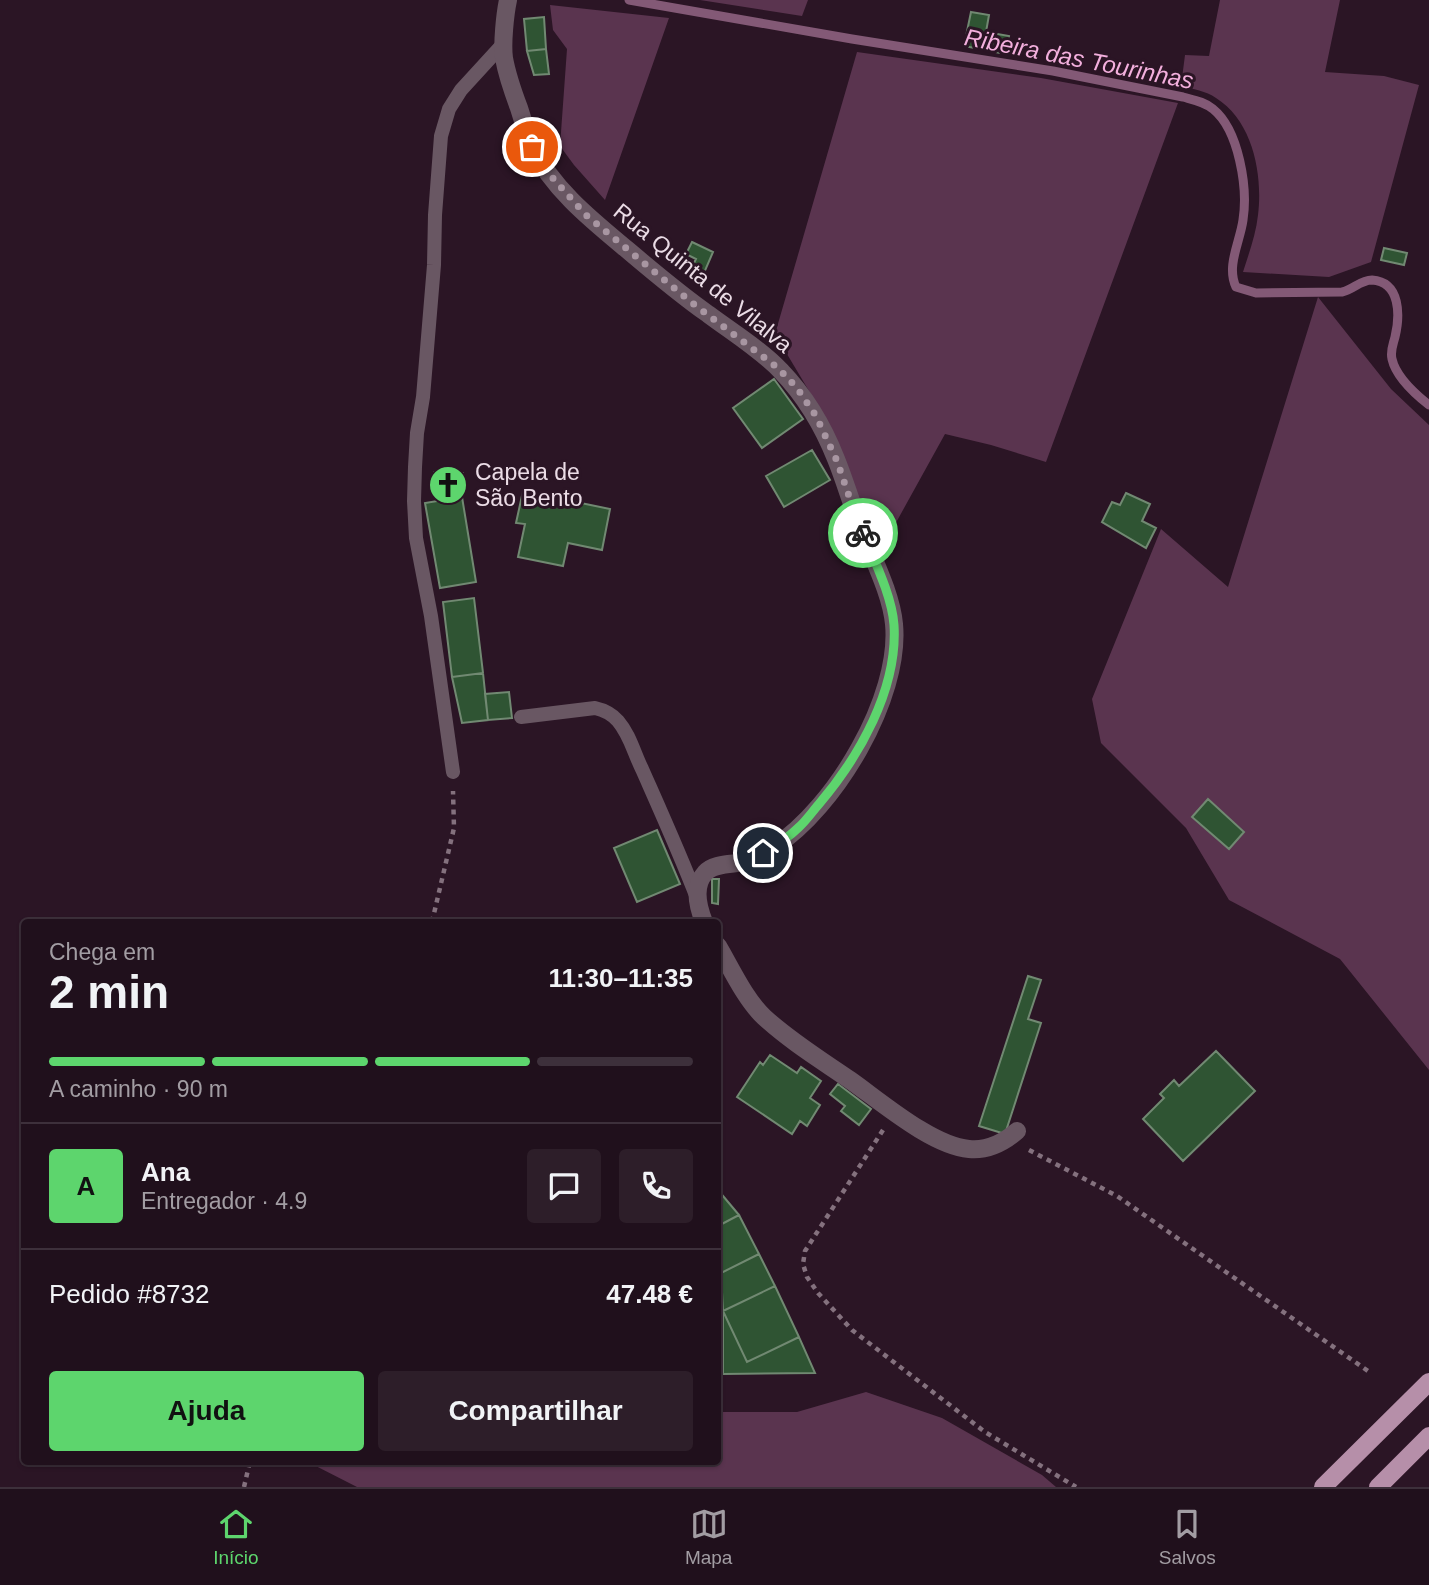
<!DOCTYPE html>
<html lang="pt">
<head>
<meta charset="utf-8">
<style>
	body { margin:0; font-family:Arial,sans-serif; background:#2d1e29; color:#f1f3f6; height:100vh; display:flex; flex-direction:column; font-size:26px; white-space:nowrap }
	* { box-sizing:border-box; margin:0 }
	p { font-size:23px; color:#a29da3 }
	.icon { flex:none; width:38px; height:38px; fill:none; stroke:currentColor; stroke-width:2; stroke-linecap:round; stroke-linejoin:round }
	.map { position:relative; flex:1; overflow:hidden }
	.drawer { position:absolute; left:21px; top:919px; width:700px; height:546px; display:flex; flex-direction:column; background:#20101c; border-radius:7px; box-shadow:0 2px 5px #0004,0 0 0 2px #3d303b }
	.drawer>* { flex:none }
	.pin { position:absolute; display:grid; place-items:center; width:60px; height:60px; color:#fff; margin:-30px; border:4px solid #fff; border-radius:50%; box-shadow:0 2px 7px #0007 }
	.courier { position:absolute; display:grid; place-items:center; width:70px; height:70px; margin:-35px; border:5px solid #5dd56d; border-radius:50%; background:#fff; color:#222; box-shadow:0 2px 9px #0007 }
	.summary em { font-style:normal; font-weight:600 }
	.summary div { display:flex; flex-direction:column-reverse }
	.summary { display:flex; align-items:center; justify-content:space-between; height:119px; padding:0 28px }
	h1 { font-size:46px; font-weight:600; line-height:52px }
	.bar { display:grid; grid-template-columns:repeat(4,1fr); gap:10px 7px; align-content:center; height:84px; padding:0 28px }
	.bar i { height:9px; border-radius:5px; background:#3d303b }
	.bar .selected { background:#5dd56d }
	.bar p { grid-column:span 4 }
	.line { display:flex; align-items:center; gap:18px; padding:0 28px; border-top:2px solid #3d303b }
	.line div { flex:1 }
	.round { display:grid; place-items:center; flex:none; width:74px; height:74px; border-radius:7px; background:#2d1e29 }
	.cta { display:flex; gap:14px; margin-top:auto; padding:14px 28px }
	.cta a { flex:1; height:80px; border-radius:7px; background:#5dd56d; color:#111; font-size:28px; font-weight:600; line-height:80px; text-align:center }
	.cta a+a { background:#2d1e29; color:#f1f3f6 }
	.tabs { display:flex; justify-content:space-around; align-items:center; height:98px; border-top:2px solid #3d303b; background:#20101c; font-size:19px; color:#a29da3 }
	.tabs a { display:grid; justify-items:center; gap:4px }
	.tabs .selected { color:#5dd56d }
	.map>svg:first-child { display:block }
	.green { fill:#5a344f }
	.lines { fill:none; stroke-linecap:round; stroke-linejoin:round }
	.stream { stroke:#835976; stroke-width:9 }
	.building { fill:#2f5433; stroke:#718972; stroke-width:2 }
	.path { stroke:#84717e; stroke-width:4.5; stroke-dasharray:5 5; stroke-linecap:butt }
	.lane { stroke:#695763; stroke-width:14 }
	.street { stroke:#695763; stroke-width:18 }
	.primary { stroke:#b68fa9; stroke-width:18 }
	.done { stroke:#a896a2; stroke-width:7; stroke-dasharray:0 12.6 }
	.route { stroke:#5dd56d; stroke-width:9 }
	.labels { text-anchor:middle; stroke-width:6; stroke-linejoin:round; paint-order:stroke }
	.street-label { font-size:23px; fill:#ebdce6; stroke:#2b1525 }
	.poi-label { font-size:23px; fill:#ebdce6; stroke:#2b1525; text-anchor:start }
	.water-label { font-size:24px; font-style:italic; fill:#f3afdd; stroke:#2b1525 }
</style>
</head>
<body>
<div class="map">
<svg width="1429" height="1487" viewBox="0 0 1429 1487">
	<rect width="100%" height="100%" fill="#2b1525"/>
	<path class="green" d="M700,0H808L802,16Z
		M1220,0H1340L1325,72L1384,76L1419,85L1371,262L1329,277L1243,272C1249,253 1256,234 1258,215C1263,175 1253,121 1216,98C1206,91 1193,89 1181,86L1185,55L1209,56Z
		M550,5L669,18L605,200L574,165L560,146L567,49L553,30Z
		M857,52L1041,78L1178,103L1046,462L991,445L945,434L877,557L824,416L775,334Z
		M1318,297L1391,389L1429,425V1070L1340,959L1229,900L1186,828L1101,743L1092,699L1161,529L1228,587Z
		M866,1392L942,1418L1042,1475L1056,1487H357L306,1461H718V1399L723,1412H797Z"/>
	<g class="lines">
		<path class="stream" d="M629,0L852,39L1053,71L1183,97C1194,100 1205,102 1213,109C1239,130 1248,188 1243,220C1240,242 1226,266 1236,287L1256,293L1342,292C1353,290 1360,280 1372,280C1401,282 1400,316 1395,337C1393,345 1390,351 1392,359C1396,377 1415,394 1429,405"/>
	</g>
	<path class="building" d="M971,12L989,15L986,32L1009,36L1006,54L964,46Z
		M544,17L546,49L527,51L524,19Z
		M546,49L549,74L534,75L527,51Z
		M692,242L713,252L704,273L692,267L696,259L686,254Z
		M1384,248L1407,253L1404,265L1381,260Z
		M774,379L803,419L762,448L733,408Z
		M812,450L830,480L784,507L766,476Z
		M434,472L463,473L462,497L433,496Z
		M523,491L610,509L602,550L568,543L563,566L518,557L525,524L516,523Z
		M1126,493L1150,504L1142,521L1156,528L1146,548L1102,522L1112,502L1120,505Z
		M462,497L476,582L440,588L425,503Z
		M474,598L483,673L452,677L443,602Z
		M483,673L488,720L462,723L452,677Z
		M509,692L512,718L488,720L485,694Z
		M1208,799L1244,832L1229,849L1192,817Z
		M657,830L680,884L637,902L614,848Z
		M712,879H719L718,904L712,903Z
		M1028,976L1041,980L1028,1019L1041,1023L1005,1134L979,1126Z
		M1216,1051L1255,1091L1183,1161L1143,1119L1164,1098L1160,1094L1174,1080L1179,1086Z
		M770,1055L797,1073L801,1067L821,1081L810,1098L820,1105L807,1126L800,1121L792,1134L737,1097L760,1062L763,1065Z
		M838,1084L871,1109L859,1125L841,1111L845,1106L830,1094Z
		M718,1190L739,1215L718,1226Z
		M739,1215L759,1254L721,1273L718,1267V1226Z
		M759,1254L775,1286L723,1311L721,1273Z
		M775,1286L799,1337L747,1362L723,1311Z
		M723,1311L747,1362L799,1337L815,1373L723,1374Z"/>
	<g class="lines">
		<path class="path" d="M432,922L454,828L453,791
			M883,1130L805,1251L803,1264L807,1277L818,1293L852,1330L985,1432L1076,1487
			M1029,1150L1117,1196L1368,1371
			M244,1487L250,1461"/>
		<path class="lane" d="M521,717L595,708C604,710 611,713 618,721C630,735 634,753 642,769C661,812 680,854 697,898
			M453,772L431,616L416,538L414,501L415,467L417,433L423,397L434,265L435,215L441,136L449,109L461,90L504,43"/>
		<path class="street" d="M508,0C505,14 502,44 504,58C507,75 513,92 519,108C523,121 527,134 532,147C553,190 594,222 630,252C656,274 681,295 708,314C732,332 760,349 781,371C806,397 823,426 836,459C845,481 851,503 860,525C871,555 891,592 894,624C901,697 835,808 774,847C767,852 757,858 749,861C736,865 714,862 705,873C693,886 698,907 704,922
			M718,946C731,968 745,999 764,1017C790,1041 821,1060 850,1080C880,1101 932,1146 969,1149C988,1151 1003,1143 1017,1131"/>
		<path class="primary" d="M1323,1487L1429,1382
			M1378,1487L1429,1436"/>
	</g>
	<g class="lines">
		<path class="done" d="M532,147L550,175L586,215L691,302L778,368L797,388L816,416L837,461L849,496L863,533"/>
		<path class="route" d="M763,853C775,846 788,838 798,828C806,821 812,812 819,804C859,757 898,689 894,625C892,596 874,560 863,533"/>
	</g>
	<defs>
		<symbol id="church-disc" viewBox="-11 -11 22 22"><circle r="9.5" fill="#5dd56d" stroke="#2b1525"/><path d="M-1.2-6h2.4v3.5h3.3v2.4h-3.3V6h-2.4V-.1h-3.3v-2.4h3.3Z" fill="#111"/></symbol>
	</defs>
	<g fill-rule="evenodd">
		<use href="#church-disc" x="426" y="463" width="44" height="44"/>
	</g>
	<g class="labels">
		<g class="street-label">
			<text transform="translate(703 278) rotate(39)" y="8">Rua Quinta de Vilalva</text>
		</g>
		<g class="poi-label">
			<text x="475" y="480">Capela de<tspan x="475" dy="26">São Bento</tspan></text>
		</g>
		<g class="water-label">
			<text transform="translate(1079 59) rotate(11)" y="8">Ribeira das Tourinhas</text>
		</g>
	</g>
</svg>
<div class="pin" style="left:532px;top:147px;background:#ea580c"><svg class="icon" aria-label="bag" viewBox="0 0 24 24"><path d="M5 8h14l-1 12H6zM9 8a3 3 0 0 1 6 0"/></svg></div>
<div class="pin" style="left:763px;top:853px;background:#1f2937"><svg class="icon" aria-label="home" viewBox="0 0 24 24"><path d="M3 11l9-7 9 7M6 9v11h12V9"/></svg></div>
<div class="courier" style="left:863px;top:533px"><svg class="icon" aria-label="bike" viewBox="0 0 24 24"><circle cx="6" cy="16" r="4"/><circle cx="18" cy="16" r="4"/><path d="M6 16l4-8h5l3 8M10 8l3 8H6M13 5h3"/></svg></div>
<section class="drawer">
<div class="summary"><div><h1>2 min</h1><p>Chega em</p></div><em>11:30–11:35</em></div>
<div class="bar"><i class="selected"></i><i class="selected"></i><i class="selected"></i><i></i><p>A caminho · 90 m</p></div>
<div class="line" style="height:126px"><b class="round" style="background:#5dd56d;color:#111">A</b><div><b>Ana</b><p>Entregador · 4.9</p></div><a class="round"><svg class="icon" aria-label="chat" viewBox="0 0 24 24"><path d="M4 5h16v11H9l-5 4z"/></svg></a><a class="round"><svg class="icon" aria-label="phone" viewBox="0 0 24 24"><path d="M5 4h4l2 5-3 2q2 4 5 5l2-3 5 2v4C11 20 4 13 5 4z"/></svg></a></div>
<div class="line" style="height:91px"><div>Pedido #8732</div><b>47.48 €</b></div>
<div class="cta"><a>Ajuda</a><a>Compartilhar</a></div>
</section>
</div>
<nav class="tabs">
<a class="selected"><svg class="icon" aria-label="home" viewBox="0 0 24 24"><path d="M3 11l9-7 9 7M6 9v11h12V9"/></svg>Início</a>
<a><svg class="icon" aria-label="map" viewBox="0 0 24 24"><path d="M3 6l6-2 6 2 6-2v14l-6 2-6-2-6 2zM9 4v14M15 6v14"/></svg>Mapa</a>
<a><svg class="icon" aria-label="saved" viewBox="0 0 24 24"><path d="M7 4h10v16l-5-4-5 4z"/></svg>Salvos</a>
</nav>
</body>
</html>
